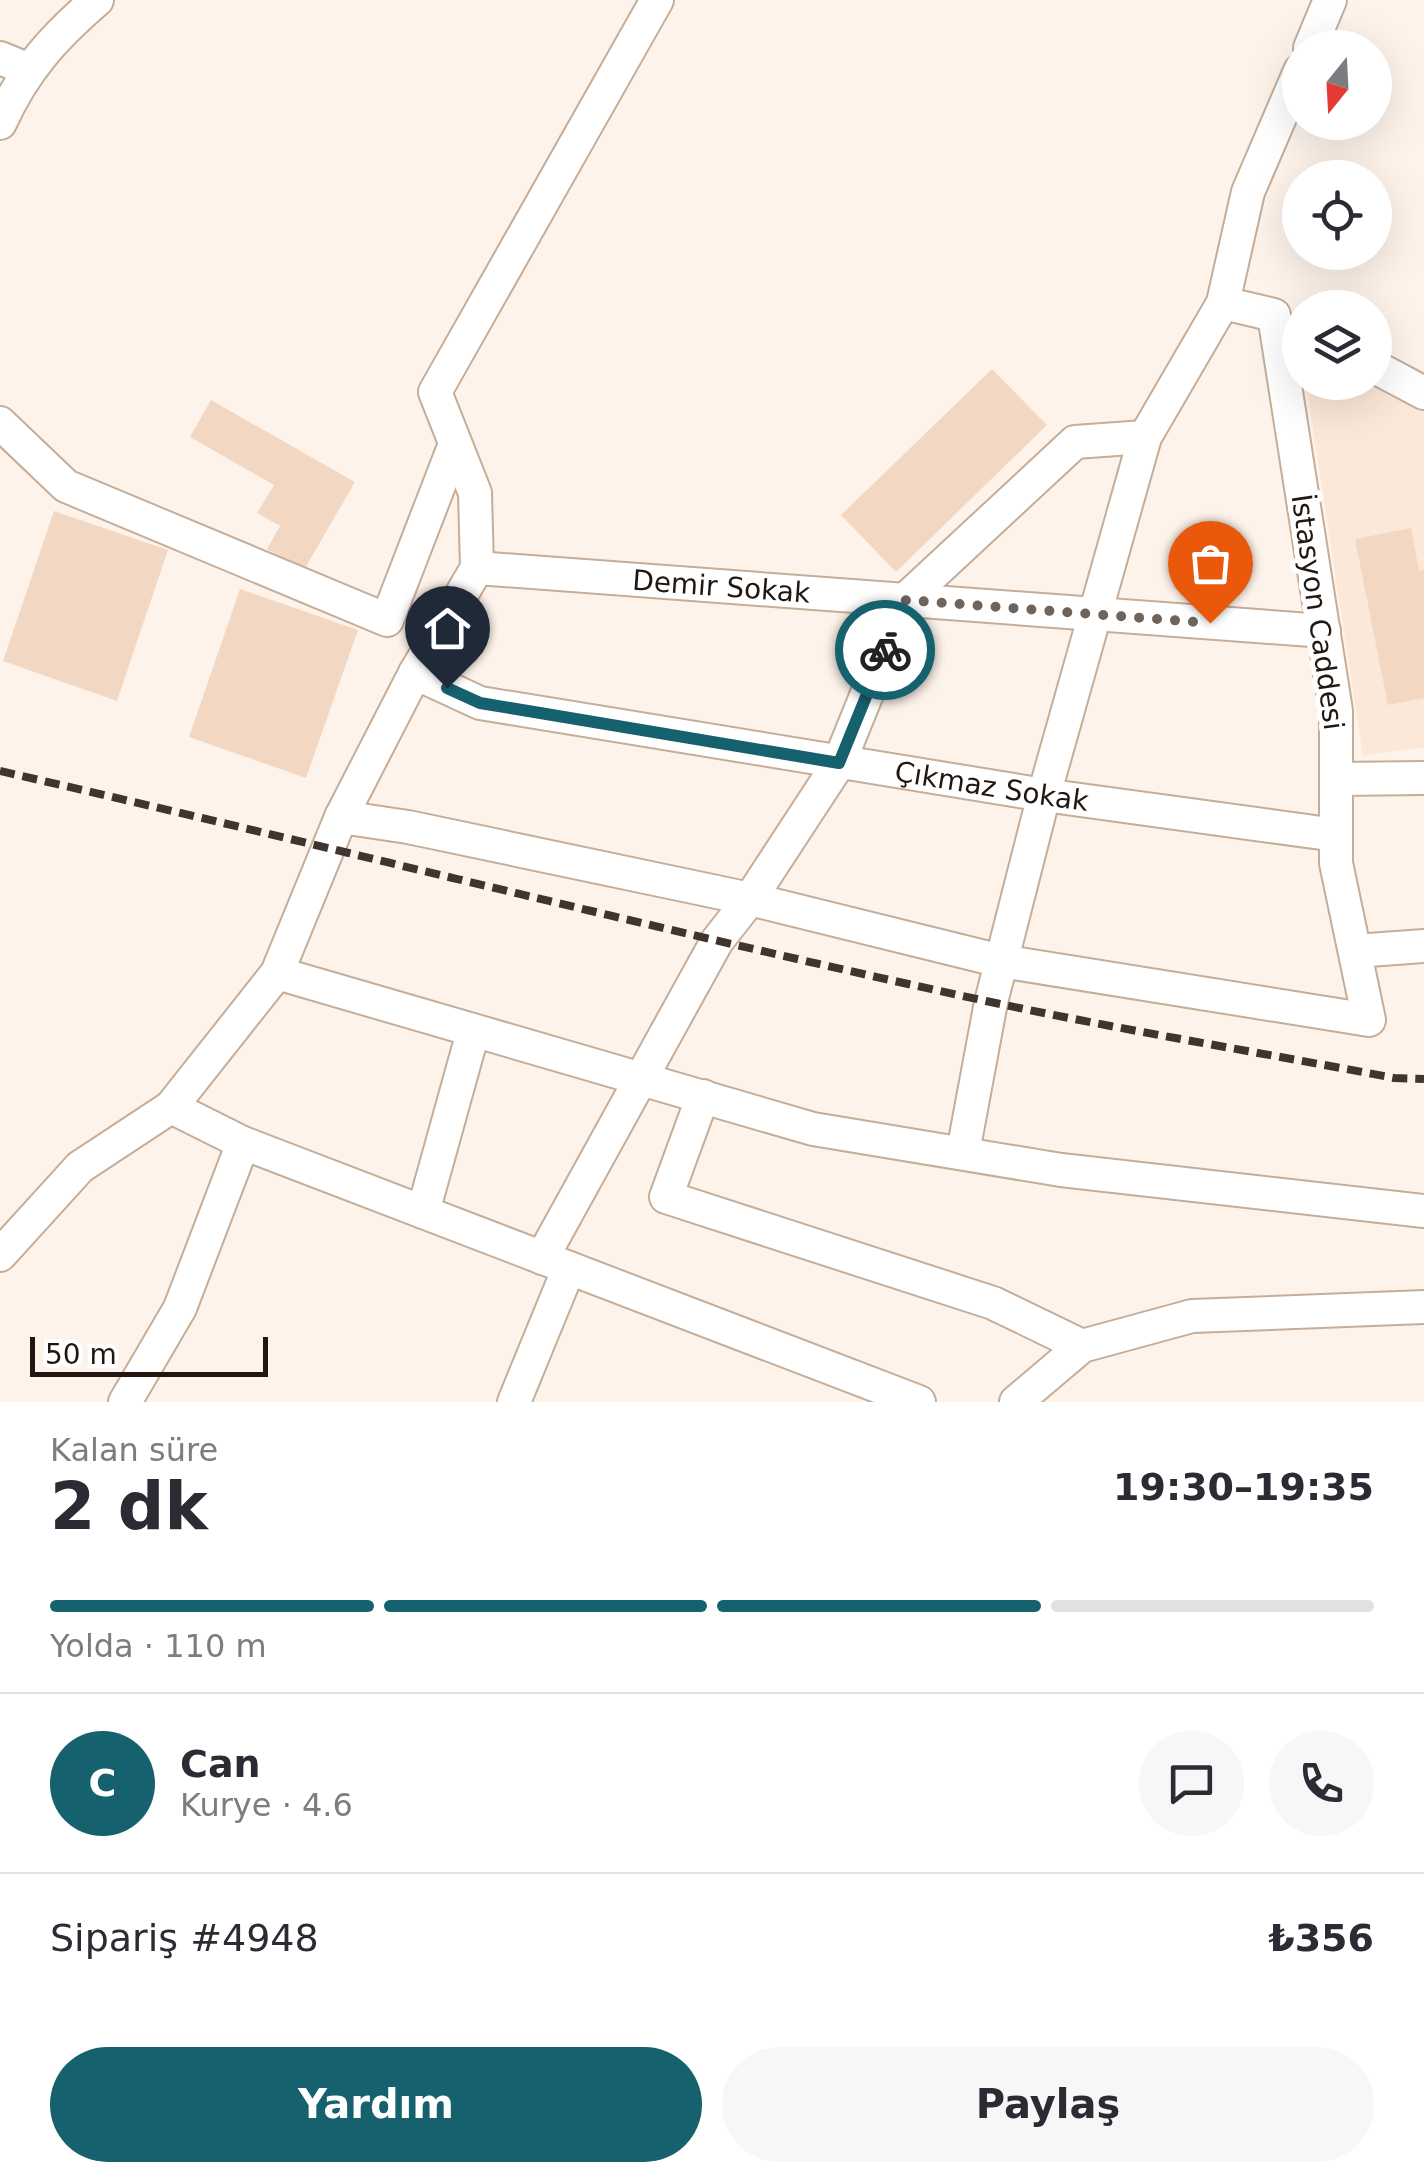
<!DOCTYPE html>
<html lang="tr">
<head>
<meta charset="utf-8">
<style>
	body { margin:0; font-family:"DejaVu Sans",sans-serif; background:#f7f7f7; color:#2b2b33; height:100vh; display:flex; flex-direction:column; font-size:38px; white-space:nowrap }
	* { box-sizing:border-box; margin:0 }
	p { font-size:32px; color:#7c7c81 }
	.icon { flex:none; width:55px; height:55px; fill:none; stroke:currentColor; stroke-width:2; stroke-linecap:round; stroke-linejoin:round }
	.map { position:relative; height:1402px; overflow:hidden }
	.drawer { display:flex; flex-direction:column; background:#fff; flex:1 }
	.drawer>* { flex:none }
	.needle { width:65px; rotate:198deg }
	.controls { position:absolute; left:1282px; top:30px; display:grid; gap:20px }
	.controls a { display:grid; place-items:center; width:110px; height:110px; border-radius:50%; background:#fff; box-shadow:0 10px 40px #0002; font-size:50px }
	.scale { position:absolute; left:30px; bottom:25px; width:238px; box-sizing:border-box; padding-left:10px; border:5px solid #211710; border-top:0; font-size:28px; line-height:35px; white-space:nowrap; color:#211710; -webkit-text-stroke:8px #fff; paint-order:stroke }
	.pin { position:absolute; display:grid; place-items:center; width:85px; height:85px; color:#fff; margin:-102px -42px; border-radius:50% 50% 50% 0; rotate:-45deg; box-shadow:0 0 10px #0007 }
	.pin .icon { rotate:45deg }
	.courier { position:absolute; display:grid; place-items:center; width:100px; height:100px; margin:-50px; border:8px solid #15616d; border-radius:50%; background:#fff; color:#222; box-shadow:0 2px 12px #0007 }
	.headline em { font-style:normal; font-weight:700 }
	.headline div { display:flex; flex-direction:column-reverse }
	.headline { display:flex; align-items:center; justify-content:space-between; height:170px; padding:0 50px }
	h1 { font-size:65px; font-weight:700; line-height:75px }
	.bar { display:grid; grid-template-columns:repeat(4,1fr); gap:15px 10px; align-content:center; height:120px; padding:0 50px }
	.bar i { height:12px; border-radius:8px; background:#e1e1e2 }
	.bar .selected { background:#15616d }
	.bar p { grid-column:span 4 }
	.line { display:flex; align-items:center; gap:25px; padding:0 50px; border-top:2px solid #e1e1e2 }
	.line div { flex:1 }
	.round { display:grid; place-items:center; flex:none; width:105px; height:105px; border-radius:52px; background:#f7f7f7 }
	.primary-button { display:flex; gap:20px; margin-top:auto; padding:20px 50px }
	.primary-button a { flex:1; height:115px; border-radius:60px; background:#15616d; color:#fff; font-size:40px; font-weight:700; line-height:115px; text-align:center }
	.primary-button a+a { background:#f7f7f7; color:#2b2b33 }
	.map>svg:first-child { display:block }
	.built { fill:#fce8d8 }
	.building { fill:#f2d8c3 }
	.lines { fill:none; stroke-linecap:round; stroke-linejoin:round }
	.minor-casing { stroke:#c6ad98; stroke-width:36 }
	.minor { stroke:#fff; stroke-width:32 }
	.rail { stroke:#40352e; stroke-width:8; stroke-dasharray:15 8; stroke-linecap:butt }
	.done { stroke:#6e645c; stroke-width:10; stroke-dasharray:0 18 }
	.route { stroke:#15616d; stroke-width:12 }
	.labels { text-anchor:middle; stroke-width:10; stroke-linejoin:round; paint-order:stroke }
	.street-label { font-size:28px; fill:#211710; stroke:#fff }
</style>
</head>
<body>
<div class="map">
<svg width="1424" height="1402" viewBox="0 0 1424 1402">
	<rect width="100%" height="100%" fill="#fef3ea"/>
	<path class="built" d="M1306,383H1374L1424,409V747L1363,756Z"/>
	<path class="building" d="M992,369L1047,425L896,572L841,515Z
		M211,400L355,482L304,570L267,549L280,526L257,513L274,485L190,437Z
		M54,511L168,550L117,701L3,661Z
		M1411,528L1419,571L1424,570V698L1388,705L1355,539Z
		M240,589L358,630L306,778L189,737Z"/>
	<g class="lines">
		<defs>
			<g id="minor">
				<path d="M1310,48L1330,0"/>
				<path d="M0,58L29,70"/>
				<path d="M0,123C24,70 53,38 97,0"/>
				<path d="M1375,367L1424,393"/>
				<path d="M0,423L66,486L387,620L455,444"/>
				<path id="s1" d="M477,568L1324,631"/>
				<path id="s2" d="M415,673L480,703L1044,795L1336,835"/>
				<path d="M1336,779L1424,778"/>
				<path d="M341,817L408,827L750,899L1001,961L1369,1020L1336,863V711L1274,315L1223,303"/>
				<path d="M1355,951L1424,946"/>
				<path d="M277,973L813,1129L1061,1170L1424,1211"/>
				<path d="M703,1096L666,1197L993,1303L1082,1346"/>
				<path d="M171,1107L277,973L341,817L415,673L477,568L475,493L435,392L657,0"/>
				<path d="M963,1152L991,1002L1044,795L1145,437L1223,303L1248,192L1300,71"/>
				<path d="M423,1212L473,1032"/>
				<path d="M0,1255L80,1167L171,1107L243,1143"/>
				<path d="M542,1258L717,941L750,899L839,763L905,600L1075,442L1145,437"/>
				<path d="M125,1402L180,1308L243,1143L919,1402"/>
				<path d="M514,1402L569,1268"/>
				<path d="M1016,1402L1082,1346L1192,1316L1424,1307"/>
			</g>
		</defs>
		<use href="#minor" class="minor-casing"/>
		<use href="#minor" class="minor"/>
		<path class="rail" d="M0,771C329,846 656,930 986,1001C1121,1030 1258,1052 1394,1078L1424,1079"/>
	</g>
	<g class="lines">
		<path class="done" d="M885,650L906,600L1210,623"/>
		<path class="route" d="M447,688L480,703L839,763L885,650"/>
	</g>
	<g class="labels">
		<g class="street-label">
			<text dy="10" stroke="none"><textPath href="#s1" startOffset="245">Demir Sokak</textPath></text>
			<text transform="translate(1318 612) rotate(82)" y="10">İstasyon Caddesi</text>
			<text dy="10" stroke="none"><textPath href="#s2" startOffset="590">Çıkmaz Sokak</textPath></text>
		</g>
	</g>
</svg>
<div class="controls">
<a><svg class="needle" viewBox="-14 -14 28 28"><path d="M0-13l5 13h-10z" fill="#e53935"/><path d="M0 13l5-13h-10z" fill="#7c7c81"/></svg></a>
<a><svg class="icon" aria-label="locate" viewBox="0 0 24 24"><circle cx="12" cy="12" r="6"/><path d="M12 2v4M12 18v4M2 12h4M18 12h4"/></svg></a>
<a><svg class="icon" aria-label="layers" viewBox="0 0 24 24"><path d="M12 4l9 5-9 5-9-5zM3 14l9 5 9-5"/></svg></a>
</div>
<div class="scale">50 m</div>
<div class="pin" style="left:1210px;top:623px;background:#ea580c"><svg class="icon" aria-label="bag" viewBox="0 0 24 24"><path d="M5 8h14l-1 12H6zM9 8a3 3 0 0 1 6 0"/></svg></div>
<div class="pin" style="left:447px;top:688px;background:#1f2937"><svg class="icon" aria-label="home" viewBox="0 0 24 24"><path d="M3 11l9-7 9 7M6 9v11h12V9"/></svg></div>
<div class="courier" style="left:885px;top:650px"><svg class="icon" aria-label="bike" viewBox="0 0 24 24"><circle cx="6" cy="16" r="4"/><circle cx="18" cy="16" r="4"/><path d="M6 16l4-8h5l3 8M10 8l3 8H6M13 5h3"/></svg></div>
</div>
<section class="drawer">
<div class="headline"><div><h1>2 dk</h1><p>Kalan süre</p></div><em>19:30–19:35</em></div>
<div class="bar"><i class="selected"></i><i class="selected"></i><i class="selected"></i><i></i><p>Yolda · 110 m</p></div>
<div class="line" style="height:180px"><b class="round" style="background:#15616d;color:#fff">C</b><div><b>Can</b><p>Kurye · 4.6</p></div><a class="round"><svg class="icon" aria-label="chat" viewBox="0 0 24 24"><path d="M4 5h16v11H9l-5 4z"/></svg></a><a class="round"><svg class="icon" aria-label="phone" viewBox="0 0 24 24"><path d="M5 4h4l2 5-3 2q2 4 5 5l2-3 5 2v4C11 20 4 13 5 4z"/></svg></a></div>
<div class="line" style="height:130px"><div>Sipariş #4948</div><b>₺356</b></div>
<div class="primary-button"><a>Yardım</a><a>Paylaş</a></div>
</section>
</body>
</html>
